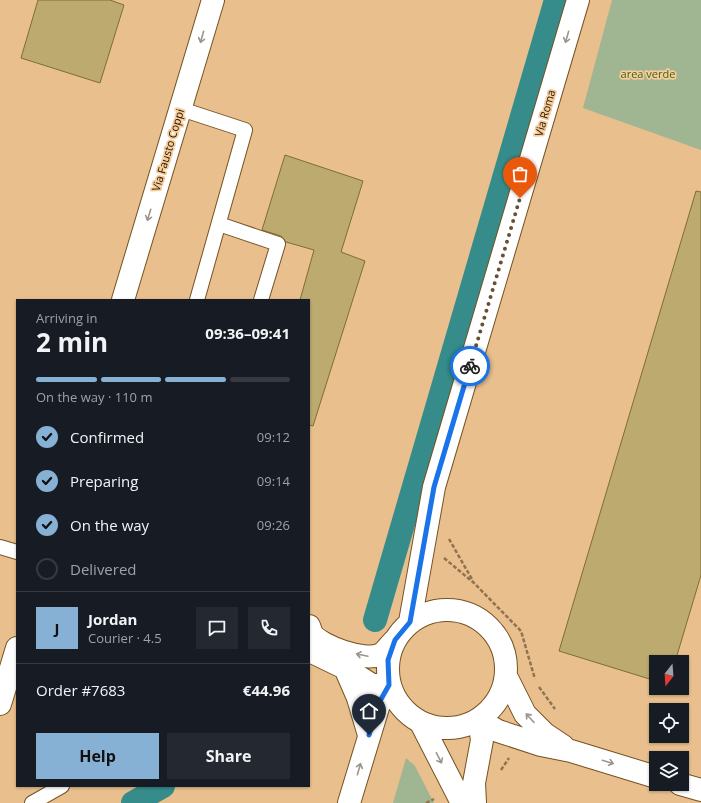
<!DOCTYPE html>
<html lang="en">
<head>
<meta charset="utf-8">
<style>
	body { margin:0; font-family:"Open Sans",sans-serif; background:#242831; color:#f1f3f6; height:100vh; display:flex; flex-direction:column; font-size:15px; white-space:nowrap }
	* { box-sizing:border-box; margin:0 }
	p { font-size:13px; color:#9ea1a6 }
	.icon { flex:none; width:22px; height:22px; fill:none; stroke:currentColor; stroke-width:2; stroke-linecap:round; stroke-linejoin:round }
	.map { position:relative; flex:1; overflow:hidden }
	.drawer { position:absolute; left:16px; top:299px; width:294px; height:488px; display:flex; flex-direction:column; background:#171b24; border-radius:0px; box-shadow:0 1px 3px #0004 }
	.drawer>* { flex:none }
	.needle { width:26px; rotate:197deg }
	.controls { position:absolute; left:649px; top:655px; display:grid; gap:8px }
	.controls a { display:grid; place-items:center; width:40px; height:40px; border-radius:0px; background:#171b24; box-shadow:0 1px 3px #0004; font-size:20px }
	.pin { position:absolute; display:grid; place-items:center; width:34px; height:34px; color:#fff; margin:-41px -17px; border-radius:50% 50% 50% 0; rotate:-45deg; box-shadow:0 0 4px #0007 }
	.pin .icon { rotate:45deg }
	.courier { position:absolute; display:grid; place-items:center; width:40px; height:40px; margin:-20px; border:3px solid #1a73e8; border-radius:50%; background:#fff; color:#222; box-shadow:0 1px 5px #0007 }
	.overview em { font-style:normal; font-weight:700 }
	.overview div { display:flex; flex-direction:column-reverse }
	.overview { display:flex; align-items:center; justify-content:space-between; height:68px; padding:0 20px }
	h1 { font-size:26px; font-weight:700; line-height:30px }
	.bar { display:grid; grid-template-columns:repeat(4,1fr); gap:6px 4px; align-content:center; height:48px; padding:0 20px }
	.bar i { height:5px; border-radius:3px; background:#363941 }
	.bar .selected { background:#87b0d5 }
	.bar p { grid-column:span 4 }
	.line { display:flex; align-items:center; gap:10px; padding:0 20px; border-top:1px solid #363941 }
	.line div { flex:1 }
	.round { display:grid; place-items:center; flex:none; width:42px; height:42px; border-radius:0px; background:#242831 }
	ol { padding:0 20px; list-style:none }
	li { display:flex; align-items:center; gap:12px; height:44px }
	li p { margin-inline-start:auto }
	li .icon { padding:4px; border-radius:50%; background:#87b0d5; color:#111; stroke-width:4 }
	li:last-child { color:#9ea1a6 }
	li i { width:22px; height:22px; border:2px solid #363941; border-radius:50% }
	.cta { display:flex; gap:8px; margin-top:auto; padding:8px 20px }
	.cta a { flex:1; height:46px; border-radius:0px; background:#87b0d5; color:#111; font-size:16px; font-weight:700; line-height:46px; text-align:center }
	.cta a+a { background:#242831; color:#f1f3f6 }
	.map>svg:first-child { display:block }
	.green { fill:#a0b591 }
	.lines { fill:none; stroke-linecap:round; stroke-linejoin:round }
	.canal { stroke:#358c8a; stroke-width:24 }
	.building { fill:#bcaa6f; stroke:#7f6d34 }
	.lane-casing { stroke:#755221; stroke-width:16 }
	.street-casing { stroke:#755221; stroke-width:24 }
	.path { stroke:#90734f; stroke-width:2.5; stroke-dasharray:4 2; stroke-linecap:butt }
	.lane { stroke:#fff; stroke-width:14 }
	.street { stroke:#fff; stroke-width:22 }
	.oneway { stroke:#9c958d }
	.done { stroke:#675033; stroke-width:4; stroke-dasharray:0 7.2 }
	.route { stroke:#1a73e8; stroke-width:5 }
	.labels { text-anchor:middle; stroke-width:3.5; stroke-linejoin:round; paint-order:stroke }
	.park-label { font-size:11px; fill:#3d6317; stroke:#f5cc9a }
	.street-label { font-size:11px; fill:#221402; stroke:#f5cc9a }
</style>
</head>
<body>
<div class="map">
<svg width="701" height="803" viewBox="0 0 701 803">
	<rect width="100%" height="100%" fill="#e8bf8d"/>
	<path class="green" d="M612,0H701V150L583,108Z
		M406,758L415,766L434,803H393Z"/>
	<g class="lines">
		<path class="canal" d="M375,620L556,0
			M133,803L163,786"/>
	</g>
	<path class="building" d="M38,0H110L124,5L100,83L21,58Z
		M285,155L363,181L341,252L365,261L313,426L309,425V300H300L314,250L286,242L281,236L262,230Z
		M696,191L701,192V575L675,662H656V681L559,651Z"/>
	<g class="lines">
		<defs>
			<path id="lane" d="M181,109L245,130L197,300
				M219,224L278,244L261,300
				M0,547L17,552
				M32,803L62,786"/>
			<path id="street" d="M123,300L213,0
				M388 669a59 59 0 1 1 118 0a59 59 0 1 1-118 0Z
				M410,622L434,487L578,0
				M309,626C310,628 311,632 312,634C322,647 364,661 379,655C385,653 390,644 395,640
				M314,653L345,668L372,685H389
				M345,668L358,698L369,735
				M507,678L525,714L545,734L563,746
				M0,704L17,648
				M479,720L498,731L541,745L571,751L656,777
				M421,723L462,803
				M680,784L701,790
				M349,803L380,701L389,685
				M475,803L474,783L482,740L479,720"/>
		</defs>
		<use href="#lane" class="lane-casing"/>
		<use href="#street" class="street-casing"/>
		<path class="path" d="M449,539L473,581
			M444,558L474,583L521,631L535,679
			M539,687L555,709
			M501,770L509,758
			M426,803L434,799"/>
		<use href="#lane" class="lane"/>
		<use href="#street" class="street"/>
	</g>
	<defs><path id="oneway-shaft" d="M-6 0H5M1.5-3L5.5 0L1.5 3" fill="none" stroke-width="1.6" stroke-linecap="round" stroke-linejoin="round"/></defs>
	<g class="oneway">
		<use href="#oneway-shaft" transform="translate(202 37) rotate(106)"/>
		<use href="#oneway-shaft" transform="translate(567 37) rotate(106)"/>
		<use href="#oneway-shaft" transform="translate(149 215) rotate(107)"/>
		<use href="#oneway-shaft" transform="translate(362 655) rotate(-168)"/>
		<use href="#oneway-shaft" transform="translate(530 718) rotate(-132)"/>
		<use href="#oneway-shaft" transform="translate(439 758) rotate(63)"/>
		<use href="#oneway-shaft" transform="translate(608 762) rotate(17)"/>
		<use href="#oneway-shaft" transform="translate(359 769) rotate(-74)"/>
	</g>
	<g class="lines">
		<path class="done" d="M470,366L520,198"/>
		<path class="route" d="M369,735L380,701L389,685L388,660L395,640L410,622L434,487L470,366"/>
	</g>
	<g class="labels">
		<g class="park-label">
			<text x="648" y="78">area verde</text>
		</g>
		<g class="street-label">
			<text transform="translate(545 113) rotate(-74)" y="4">Via Roma</text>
			<text transform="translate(168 150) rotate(-73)" y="4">Via Fausto Coppi</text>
		</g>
	</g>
</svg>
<div class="controls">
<a><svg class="needle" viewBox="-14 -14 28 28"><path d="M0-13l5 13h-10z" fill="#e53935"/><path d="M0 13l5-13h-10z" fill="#9ea1a6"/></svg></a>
<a><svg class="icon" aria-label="locate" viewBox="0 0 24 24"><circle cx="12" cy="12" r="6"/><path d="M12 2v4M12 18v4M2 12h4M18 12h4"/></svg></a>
<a><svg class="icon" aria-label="layers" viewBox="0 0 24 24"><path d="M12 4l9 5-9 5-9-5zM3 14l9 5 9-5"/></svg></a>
</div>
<div class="pin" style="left:520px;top:198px;background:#ea580c"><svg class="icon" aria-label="bag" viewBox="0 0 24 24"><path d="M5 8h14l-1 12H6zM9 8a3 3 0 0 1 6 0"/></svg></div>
<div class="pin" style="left:369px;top:735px;background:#1f2937"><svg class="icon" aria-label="home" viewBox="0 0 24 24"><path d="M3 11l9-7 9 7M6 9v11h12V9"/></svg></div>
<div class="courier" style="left:470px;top:366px"><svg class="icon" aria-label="bike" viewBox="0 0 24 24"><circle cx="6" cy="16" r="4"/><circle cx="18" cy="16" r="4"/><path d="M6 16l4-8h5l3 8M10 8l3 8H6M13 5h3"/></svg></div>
<section class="drawer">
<div class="overview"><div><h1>2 min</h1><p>Arriving in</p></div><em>09:36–09:41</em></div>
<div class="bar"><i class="selected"></i><i class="selected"></i><i class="selected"></i><i></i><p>On the way · 110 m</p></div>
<ol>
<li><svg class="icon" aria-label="check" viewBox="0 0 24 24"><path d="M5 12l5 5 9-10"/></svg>Confirmed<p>09:12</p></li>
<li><svg class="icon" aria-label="check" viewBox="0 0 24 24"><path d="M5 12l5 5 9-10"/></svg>Preparing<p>09:14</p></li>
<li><svg class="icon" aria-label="check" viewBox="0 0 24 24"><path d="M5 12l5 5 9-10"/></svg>On the way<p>09:26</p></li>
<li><i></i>Delivered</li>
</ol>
<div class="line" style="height:72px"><b class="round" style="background:#87b0d5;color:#111">J</b><div><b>Jordan</b><p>Courier · 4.5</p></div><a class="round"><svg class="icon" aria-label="chat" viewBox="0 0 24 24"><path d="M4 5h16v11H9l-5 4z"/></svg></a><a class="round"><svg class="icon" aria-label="phone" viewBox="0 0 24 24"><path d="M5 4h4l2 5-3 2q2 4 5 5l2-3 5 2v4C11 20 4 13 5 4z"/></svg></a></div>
<div class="line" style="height:52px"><div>Order #7683</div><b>€44.96</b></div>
<div class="cta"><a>Help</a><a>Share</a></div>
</section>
</div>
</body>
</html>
